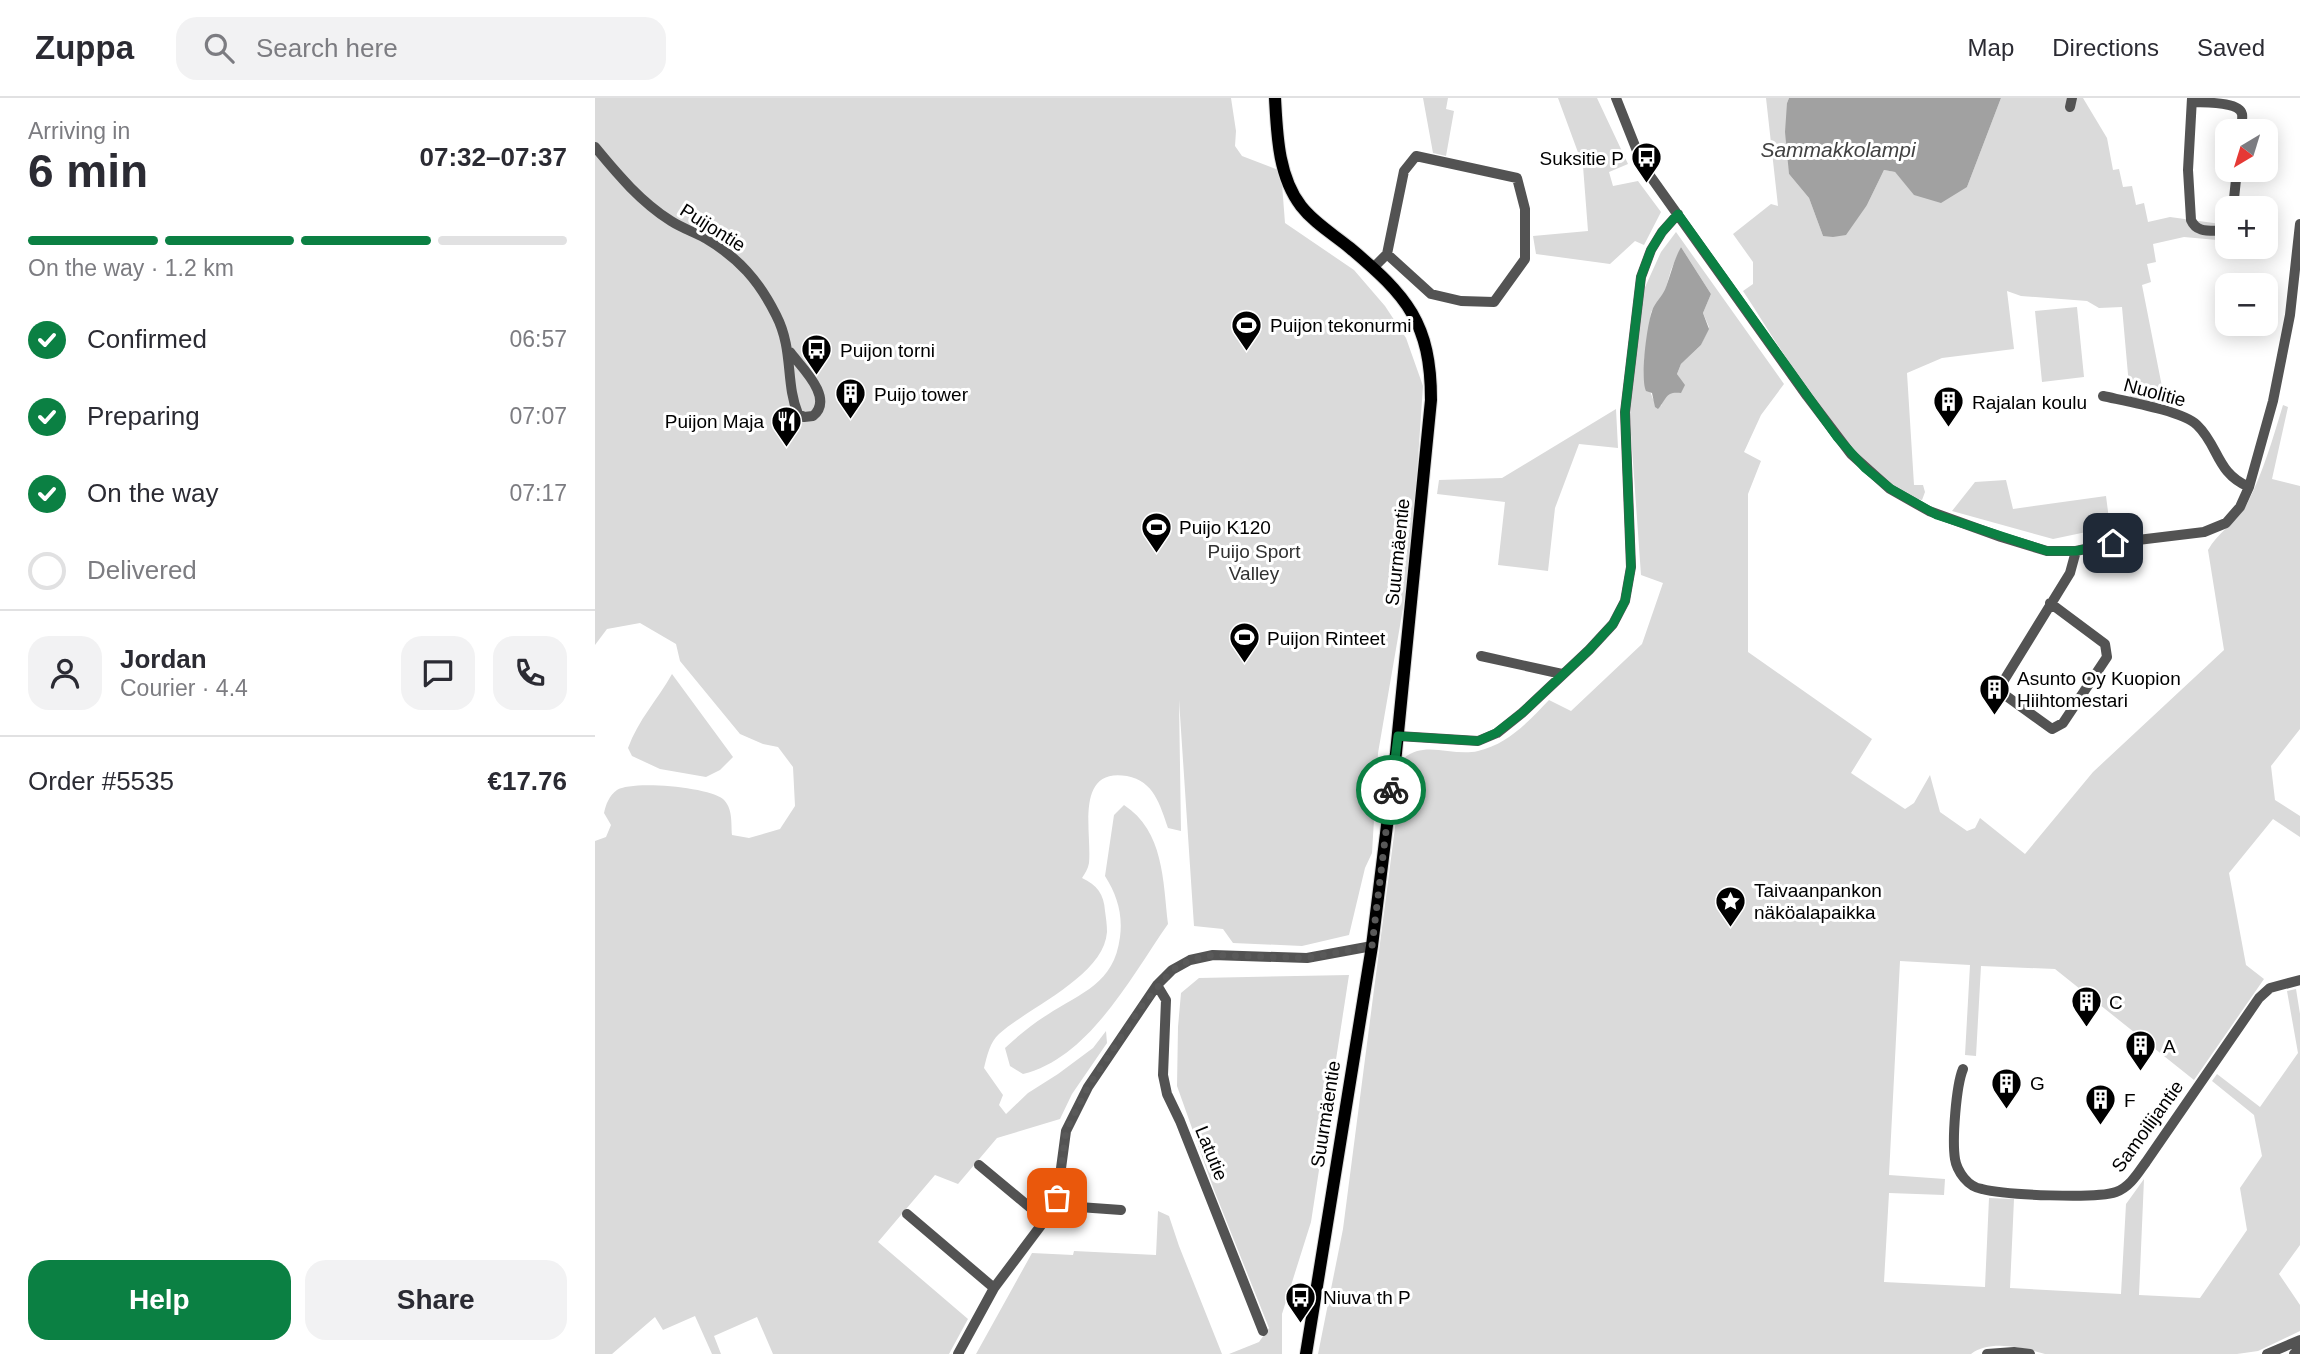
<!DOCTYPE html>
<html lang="en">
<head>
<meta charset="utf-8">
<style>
	body { margin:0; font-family:Helvetica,sans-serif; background:#f2f2f3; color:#2b2b33; height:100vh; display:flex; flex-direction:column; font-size:26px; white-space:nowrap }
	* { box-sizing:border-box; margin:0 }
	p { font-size:23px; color:#7c7c81 }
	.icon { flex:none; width:38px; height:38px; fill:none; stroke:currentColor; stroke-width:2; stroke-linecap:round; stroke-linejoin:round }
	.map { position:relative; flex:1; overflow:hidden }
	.details { display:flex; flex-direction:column; background:#fff; width:595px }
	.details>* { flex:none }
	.needle { width:46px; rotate:218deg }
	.tools { position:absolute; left:1620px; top:21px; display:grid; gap:14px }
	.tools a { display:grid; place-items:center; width:63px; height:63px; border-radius:14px; background:#fff; box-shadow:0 4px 18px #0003; font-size:35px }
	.pin { position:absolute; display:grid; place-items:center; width:60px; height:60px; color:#fff; margin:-30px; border-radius:14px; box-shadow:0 4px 10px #0006 }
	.courier { position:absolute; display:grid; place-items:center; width:70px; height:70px; margin:-35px; border:5px solid #0b8043; border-radius:50%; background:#fff; color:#222; box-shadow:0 2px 9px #0007 }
	.head em { font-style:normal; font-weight:800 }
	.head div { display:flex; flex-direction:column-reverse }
	.head { display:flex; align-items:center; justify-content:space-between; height:119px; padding:0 28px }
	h1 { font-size:46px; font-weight:800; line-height:52px }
	.bar { display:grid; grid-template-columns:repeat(4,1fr); gap:10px 7px; align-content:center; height:84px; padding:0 28px }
	.bar i { height:9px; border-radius:5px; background:#e1e1e2 }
	.bar .selected { background:#0b8043 }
	.bar p { grid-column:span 4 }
	.line { display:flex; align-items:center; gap:18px; padding:0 28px; border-top:2px solid #e1e1e2 }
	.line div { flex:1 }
	.round { display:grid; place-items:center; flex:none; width:74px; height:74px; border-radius:21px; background:#f2f2f3 }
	ol { padding:0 28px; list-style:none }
	li { display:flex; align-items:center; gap:21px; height:77px }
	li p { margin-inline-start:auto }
	li .icon { padding:7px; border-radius:50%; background:#0b8043; color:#fff; stroke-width:4 }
	li:last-child { color:#7c7c81 }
	li i { width:38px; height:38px; border:4px solid #e1e1e2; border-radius:50% }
	.button { display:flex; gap:14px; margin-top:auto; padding:14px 28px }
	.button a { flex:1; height:80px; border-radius:21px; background:#0b8043; color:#fff; font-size:28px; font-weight:800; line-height:80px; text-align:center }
	.button a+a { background:#f2f2f3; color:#2b2b33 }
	header { display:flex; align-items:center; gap:42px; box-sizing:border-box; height:98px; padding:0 35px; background:#fff; border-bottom:2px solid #e1e1e2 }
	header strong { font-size:33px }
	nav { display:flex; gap:38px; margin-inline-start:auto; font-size:24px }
	.search { width:490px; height:63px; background:#f2f2f3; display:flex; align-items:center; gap:18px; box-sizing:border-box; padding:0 24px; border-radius:21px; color:#7c7c81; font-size:26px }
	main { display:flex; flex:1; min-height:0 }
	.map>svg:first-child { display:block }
	.green { fill:#dadada; fill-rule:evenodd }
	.water { fill:#a1a1a1 }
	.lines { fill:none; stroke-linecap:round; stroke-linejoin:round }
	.major-casing { stroke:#dbdbdb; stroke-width:14 }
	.minor { stroke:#535353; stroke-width:10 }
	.major { stroke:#000; stroke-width:12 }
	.done { stroke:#595959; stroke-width:7; stroke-dasharray:0 12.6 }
	.route { stroke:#0b8043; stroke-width:9 }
	.labels { text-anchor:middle; stroke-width:6; stroke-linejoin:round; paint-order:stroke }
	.poi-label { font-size:19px; fill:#000; stroke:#fff; text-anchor:start }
	.street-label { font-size:19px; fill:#000; stroke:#fff }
	.park-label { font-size:19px; fill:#313131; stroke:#fff }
	.water-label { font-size:21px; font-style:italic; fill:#424242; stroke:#fff }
</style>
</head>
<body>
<header>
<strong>Zuppa</strong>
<div class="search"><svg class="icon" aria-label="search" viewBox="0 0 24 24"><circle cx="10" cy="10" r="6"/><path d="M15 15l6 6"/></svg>Search here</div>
<nav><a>Map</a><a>Directions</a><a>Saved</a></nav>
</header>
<main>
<section class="details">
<div class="head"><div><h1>6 min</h1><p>Arriving in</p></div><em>07:32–07:37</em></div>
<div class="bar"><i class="selected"></i><i class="selected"></i><i class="selected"></i><i></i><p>On the way · 1.2 km</p></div>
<ol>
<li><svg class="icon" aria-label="check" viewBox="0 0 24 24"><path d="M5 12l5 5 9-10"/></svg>Confirmed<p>06:57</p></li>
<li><svg class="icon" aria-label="check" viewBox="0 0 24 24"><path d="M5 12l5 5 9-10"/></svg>Preparing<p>07:07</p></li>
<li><svg class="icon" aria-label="check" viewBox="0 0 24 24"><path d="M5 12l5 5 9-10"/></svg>On the way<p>07:17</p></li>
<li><i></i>Delivered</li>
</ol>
<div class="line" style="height:126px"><a class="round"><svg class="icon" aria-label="person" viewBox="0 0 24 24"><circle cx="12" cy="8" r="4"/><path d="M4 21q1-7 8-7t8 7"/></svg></a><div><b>Jordan</b><p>Courier · 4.4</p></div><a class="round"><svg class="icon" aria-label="chat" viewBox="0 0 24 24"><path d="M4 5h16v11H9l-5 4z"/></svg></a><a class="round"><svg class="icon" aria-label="phone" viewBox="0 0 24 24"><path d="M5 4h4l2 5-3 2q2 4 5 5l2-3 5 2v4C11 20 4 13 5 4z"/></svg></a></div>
<div class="line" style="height:91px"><div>Order #5535</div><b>€17.76</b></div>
<div class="button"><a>Help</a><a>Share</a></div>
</section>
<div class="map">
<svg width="1705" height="1256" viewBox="0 0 1705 1256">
	<rect width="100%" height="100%" fill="#fff"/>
	<path class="green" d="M0,0H636L641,33L640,48L647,58L686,73L690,125L759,172L790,208L811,240L828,288L816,464L783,655L777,755L770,770L754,837L707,848L638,845L628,831L599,828L584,602L586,733L573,730C565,707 559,683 532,678C479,669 497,735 494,765C493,771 490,775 487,780C502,787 509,796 510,813C511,820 512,827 512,834C509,878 434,909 404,936C395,944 392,958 389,970L408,997L404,1007L411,1016L433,995L463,976L498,950L511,933L512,945L477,996L465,1021L402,1040L363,1086L340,1077L283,1144L373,1221L354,1256H178L162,1219L119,1238L126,1256H117L100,1218L68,1232L60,1219L17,1256H0V743L11,739L16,727L9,715C11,706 14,698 22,692C37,682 114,689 128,701C138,710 136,725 137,737L154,740L185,731L200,708L198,669L183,649L168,646L145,636L85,563L81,546L45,525L12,531L0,547Z
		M828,0H853L851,11L859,13L851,58L838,55Z
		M963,0H1002L1033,66L1014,74L1018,88L1043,83L1066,114L1049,147L1040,143L1015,166L941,156L938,138L993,133L988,68Z
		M1171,0H1194L1192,5L1194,76L1214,100L1228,138L1272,107L1289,72L1300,74L1320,97L1372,89L1406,0H1488L1512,40L1518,72L1524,71L1528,89L1537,88L1541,107L1549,105L1553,124L1575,119L1633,127V143L1589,139L1558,146L1561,164L1552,166L1556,184L1547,187L1570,304L1558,305L1535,299L1527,209L1504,210L1492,203L1426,198L1412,193L1419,251L1347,260L1312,275L1319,387H1328L1330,394L1327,402C1267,391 1182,244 1148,193L1158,186V164L1138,136L1176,106L1183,108Z
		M1081,134L1189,286L1166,317L1149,354L1166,363L1153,396V554L1277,641L1256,675L1310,711L1319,705L1335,677L1345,714L1372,733L1380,730L1385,720L1430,756L1498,674L1629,552L1613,452C1623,434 1643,423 1652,406C1668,375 1678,340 1688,307L1693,309L1677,381L1705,388V631L1676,668L1680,702L1705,718V739L1678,721L1634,775L1651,867L1669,881L1599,982L1460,871L1386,868L1381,958L1370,957L1375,867L1305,863L1294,1077L1350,1081L1349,1097L1294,1095L1289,1184L1390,1189L1394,1100L1419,1101L1415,1190L1526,1196L1531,1106L1549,1081L1544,1197L1605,1200L1652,1132L1645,1090L1667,1058L1659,1017L1617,983L1622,976L1665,1009L1703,955L1692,893L1701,891L1705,916V1147L1684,1176L1705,1207V1233L1663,1253L1642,1256H1450C1428,1250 1396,1241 1376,1256H723L748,1131L809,660C830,642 858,659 883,653C913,646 934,623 954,602L976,613L1047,546L1068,485L1046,477L1034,308L1046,198L1066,154ZM1086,149L1116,196L1108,215L1114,229L1106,247L1086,266L1082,276L1085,281L1078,294L1071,297L1066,308L1058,301L1055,293L1049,263L1051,250L1056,214L1070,193L1076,172Z
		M1482,209L1489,279L1447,284L1440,213Z
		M1021,311L1023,350L984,346L960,410L953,473L903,467L910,404L842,396L844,382L907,380Z
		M1411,382L1418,411L1511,398L1515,429L1458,441L1357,413L1380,384Z
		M77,576L138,659L125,672L111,679L65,671L37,658L33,650C43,622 63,601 77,576Z
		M529,707C569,733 568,783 573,826C536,879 494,960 428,976L415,968L410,950C423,938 437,926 452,917C487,894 519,886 525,839C528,816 522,797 510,778L519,717Z
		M754,877L716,1124L687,1216V1256H634L664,1244L674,1230L619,1092L582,988L583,929L586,895L604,880Z
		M563,1113L574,1118L584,1148L627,1256H381L437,1155L478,1157L479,1153L561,1157Z"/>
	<path class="water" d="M1194,0H1406L1372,89L1346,105L1319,97L1300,74L1289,72L1272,107L1251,137L1238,139L1228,138L1214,100L1194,76L1190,34L1192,5Z
		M1086,149L1116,196L1108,215L1114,231L1106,247L1086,266L1082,276L1090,287L1086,295C1070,293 1072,301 1063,311L1060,309L1057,295L1051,293C1045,280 1052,227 1057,213C1060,204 1068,198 1071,189C1076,176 1079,161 1086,149Z"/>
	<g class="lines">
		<defs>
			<path id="major" d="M680,0C682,36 683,78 706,108C719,125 738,136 755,150C812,198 836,225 836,302L801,655L777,848L711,1256"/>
		</defs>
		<use href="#major" class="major-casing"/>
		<path class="minor" d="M1021,0L1048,68L1212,298L1256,356L1295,391L1334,413L1406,439L1452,453H1481L1518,445L1609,434L1631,425L1645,409L1654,389L1678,303L1695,217L1705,126
			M1597,0L1593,72L1596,122C1602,136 1616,132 1630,133L1633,130
			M1597,4C1608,5 1644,3 1647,16C1648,21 1646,28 1646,33
			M1475,9L1477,0
			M0,49C23,77 46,104 76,123C87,130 99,134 110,140C144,160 164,183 181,217C199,252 190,284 203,316L209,319L218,318C240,300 206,269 195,254
			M1638,110L1642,72
			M778,170L792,156L836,196L866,203L899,204L930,161V111L922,80L821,58L809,73L792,156
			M1508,298C1530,303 1588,313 1602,327C1624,348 1621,375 1654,389
			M1455,505L1510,546L1512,559L1468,625L1457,631L1403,592L1475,475L1481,453
			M886,558L967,576
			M803,638L883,643L902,635L927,615L994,552L1018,526L1030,503L1036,469L1030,314L1046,179L1056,152L1067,134L1083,116
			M562,887L571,902L568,977L572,996L585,1023L668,1233
			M1368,971C1361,988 1357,1042 1360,1061C1361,1068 1365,1075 1369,1080C1374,1086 1380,1090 1387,1091C1410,1097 1501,1101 1521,1094C1535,1089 1543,1075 1551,1064L1664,900L1675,890L1705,882
			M384,1067L450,1122
			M462,1100L484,1109L526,1112
			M312,1116L399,1190
			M363,1256L399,1190L450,1122L462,1100L471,1033L493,989L562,887L577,872L595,862L618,857L712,860L777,848
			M1392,1256L1419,1254L1435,1256
			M1672,1256L1705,1242
			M1699,1256L1705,1250"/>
		<use href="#major" class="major"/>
	</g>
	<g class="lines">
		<path class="done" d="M462,1100L471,1033L493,989L546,909L577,872L595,862L618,857L712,860L777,848L796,692"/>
		<path class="route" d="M796,692L803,638L883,643L901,635L927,615L994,552L1018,526L1030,503L1036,469L1030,314L1046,179L1056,152L1067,134L1083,116L1242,339L1270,370L1296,391L1342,417L1452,453H1481L1518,445"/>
	</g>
	<defs>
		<symbol id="bus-pin" viewBox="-11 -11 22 30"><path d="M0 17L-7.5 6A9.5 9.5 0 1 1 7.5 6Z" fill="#000" stroke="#fff"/><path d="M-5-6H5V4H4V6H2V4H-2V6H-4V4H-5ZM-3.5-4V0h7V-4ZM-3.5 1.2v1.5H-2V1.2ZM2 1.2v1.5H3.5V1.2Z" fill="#fff"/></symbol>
		<symbol id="stadium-pin" viewBox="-11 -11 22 30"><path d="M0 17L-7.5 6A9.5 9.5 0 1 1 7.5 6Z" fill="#000" stroke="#fff"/><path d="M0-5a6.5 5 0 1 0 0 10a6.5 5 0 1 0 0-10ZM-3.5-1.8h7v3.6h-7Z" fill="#fff"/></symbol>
		<symbol id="building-pin" viewBox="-11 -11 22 30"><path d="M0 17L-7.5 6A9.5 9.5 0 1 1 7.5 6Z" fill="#000" stroke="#fff"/><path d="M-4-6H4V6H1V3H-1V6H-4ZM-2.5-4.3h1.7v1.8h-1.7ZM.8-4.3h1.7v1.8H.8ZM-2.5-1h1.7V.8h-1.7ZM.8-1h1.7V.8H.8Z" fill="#fff"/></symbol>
		<symbol id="restaurant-pin" viewBox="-11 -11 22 30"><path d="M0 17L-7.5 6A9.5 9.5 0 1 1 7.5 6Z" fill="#000" stroke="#fff"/><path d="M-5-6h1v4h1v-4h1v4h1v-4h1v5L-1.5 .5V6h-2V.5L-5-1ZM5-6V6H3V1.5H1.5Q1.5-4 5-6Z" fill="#fff"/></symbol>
		<symbol id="sight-pin" viewBox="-11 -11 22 30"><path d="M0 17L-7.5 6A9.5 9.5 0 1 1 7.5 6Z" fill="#000" stroke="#fff"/><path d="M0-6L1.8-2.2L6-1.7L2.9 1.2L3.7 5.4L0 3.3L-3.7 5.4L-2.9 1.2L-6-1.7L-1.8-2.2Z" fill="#fff"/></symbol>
	</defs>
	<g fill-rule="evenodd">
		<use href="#bus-pin" x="1034" y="42" width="35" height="47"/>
		<use href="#stadium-pin" x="634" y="210" width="35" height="47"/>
		<use href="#bus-pin" x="204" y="234" width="35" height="47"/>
		<use href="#building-pin" x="238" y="278" width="35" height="47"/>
		<use href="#building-pin" x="1336" y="286" width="35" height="47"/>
		<use href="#restaurant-pin" x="174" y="306" width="35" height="47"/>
		<use href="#stadium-pin" x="544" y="412" width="35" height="47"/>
		<use href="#stadium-pin" x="632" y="522" width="35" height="47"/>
		<use href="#building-pin" x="1382" y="574" width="35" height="47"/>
		<use href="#sight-pin" x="1118" y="786" width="35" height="47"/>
		<use href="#building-pin" x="1474" y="886" width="35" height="47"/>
		<use href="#building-pin" x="1528" y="930" width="35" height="47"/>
		<use href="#building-pin" x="1394" y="968" width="35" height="47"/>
		<use href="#building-pin" x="1488" y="984" width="35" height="47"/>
		<use href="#bus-pin" x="688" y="1182" width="35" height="47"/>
	</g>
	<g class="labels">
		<g class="poi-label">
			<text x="1029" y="67" text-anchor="end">Suksitie P</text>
			<text x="675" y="234">Puijon tekonurmi</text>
			<text x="245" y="259">Puijon torni</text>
			<text x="279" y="303">Puijo tower</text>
			<text x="1377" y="311">Rajalan koulu</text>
			<text x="169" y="330" text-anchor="end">Puijon Maja</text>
			<text x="584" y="436">Puijo K120</text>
			<text x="672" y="547">Puijon Rinteet</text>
			<text x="1422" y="587">Asunto Oy Kuopion<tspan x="1422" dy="22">Hiihtomestari</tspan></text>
			<text x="1159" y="799">Taivaanpankon<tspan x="1159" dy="22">näköalapaikka</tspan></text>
			<text x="1514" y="911">C</text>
			<text x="1568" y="955">A</text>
			<text x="1435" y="992">G</text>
			<text x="1529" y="1009">F</text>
			<text x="728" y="1206">Niuva th P</text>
		</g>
		<g class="street-label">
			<text transform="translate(118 129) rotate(32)" y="7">Puijontie</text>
			<text transform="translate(1560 294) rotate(15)" y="7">Nuolitie</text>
			<text transform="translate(802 454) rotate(-84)" y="7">Suurmäentie</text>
			<text transform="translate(730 1016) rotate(-81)" y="7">Suurmäentie</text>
			<text transform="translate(1552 1028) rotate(-54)" y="7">Samoilijantie</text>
			<text transform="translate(617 1055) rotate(68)" y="7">Latutie</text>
		</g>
		<g class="park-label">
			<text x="659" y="460">Puijo Sport<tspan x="659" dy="22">Valley</tspan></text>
		</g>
		<g class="water-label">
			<text x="1243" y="59">Sammakkolampi</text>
		</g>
	</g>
</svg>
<div class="tools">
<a><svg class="needle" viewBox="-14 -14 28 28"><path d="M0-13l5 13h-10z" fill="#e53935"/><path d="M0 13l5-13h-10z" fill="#7c7c81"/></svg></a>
<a>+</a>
<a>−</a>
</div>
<div class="pin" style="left:462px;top:1100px;background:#ea580c"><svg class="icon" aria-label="bag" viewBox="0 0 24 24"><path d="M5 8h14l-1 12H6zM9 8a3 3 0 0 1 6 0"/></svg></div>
<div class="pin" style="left:1518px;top:445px;background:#1f2937"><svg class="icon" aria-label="home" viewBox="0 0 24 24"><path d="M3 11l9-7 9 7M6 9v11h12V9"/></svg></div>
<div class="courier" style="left:796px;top:692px"><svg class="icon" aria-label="bike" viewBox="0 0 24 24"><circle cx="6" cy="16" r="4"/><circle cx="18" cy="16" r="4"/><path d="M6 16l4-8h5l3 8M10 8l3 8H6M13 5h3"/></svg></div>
</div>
</main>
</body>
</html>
